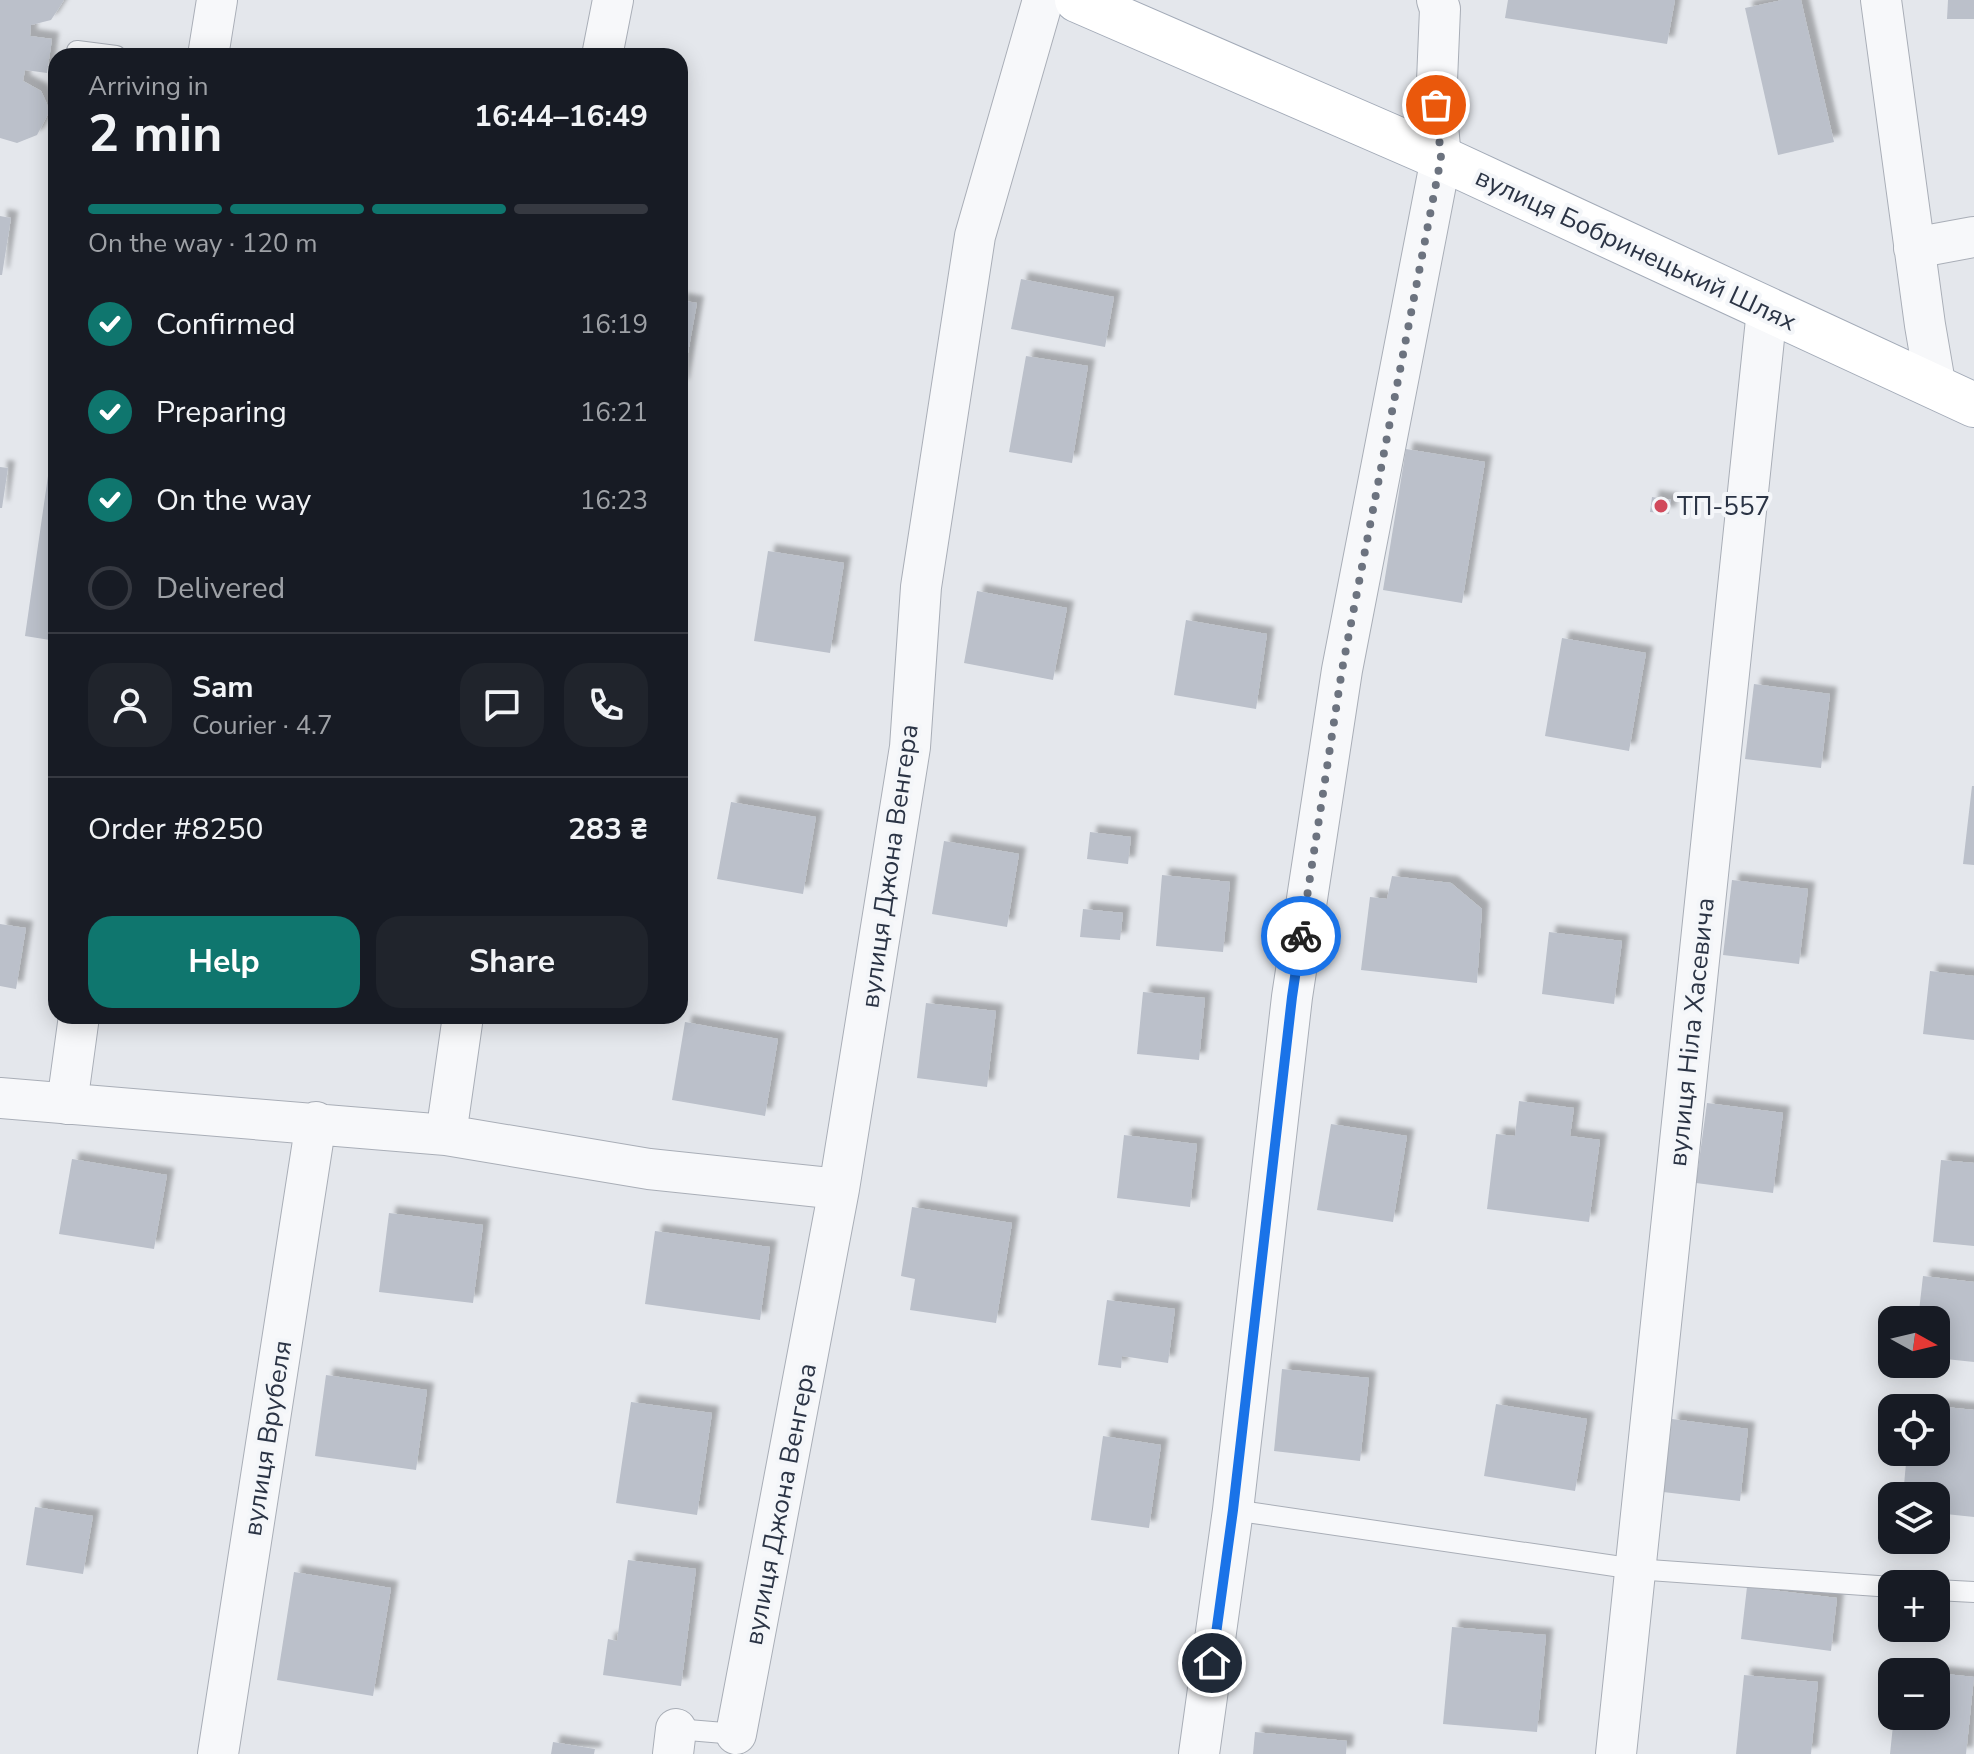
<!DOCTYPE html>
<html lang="en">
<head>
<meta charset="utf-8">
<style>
	body { margin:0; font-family:"Nunito Sans",sans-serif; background:#20242c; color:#f1f3f6; height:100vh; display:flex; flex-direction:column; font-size:30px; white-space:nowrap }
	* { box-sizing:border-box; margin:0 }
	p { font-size:26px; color:#9ea1a6 }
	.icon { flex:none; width:44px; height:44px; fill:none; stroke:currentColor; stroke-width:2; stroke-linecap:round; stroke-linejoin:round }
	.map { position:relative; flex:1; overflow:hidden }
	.panel { position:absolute; left:48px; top:48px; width:640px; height:976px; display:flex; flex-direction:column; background:#171b24; border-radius:24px; box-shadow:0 4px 20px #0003 }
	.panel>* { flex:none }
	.needle { width:52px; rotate:98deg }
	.buttons { position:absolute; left:1878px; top:1306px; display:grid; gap:16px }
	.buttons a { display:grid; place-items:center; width:72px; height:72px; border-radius:16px; background:#171b24; box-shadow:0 4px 20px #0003; font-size:40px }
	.pin { position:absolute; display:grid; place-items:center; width:68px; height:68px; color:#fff; margin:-34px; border:4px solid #fff; border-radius:50%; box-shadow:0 2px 8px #0007 }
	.courier { position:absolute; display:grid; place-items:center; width:80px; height:80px; margin:-40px; border:6px solid #1a73e8; border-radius:50%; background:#fff; color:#222; box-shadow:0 2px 10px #0007 }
	.head em { font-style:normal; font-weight:700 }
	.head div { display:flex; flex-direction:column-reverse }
	.head { display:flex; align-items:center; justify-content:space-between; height:136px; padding:0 40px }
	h1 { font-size:52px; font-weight:700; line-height:60px }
	.bar { display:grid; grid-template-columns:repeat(4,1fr); gap:12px 8px; align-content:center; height:96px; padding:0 40px }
	.bar i { height:10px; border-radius:6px; background:#363941 }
	.bar .selected { background:#0f766e }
	.bar p { grid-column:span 4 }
	.line { display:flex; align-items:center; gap:20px; padding:0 40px; border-top:2px solid #363941 }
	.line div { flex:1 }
	.round { display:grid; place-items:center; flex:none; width:84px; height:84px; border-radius:24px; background:#20242c }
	ol { padding:0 40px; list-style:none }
	li { display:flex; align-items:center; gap:24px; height:88px }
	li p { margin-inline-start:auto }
	li .icon { padding:8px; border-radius:50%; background:#0f766e; color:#fff; stroke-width:4 }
	li:last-child { color:#9ea1a6 }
	li i { width:44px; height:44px; border:4px solid #363941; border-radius:50% }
	.button { display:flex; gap:16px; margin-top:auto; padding:16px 40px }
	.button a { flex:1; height:92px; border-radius:24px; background:#0f766e; color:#fff; font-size:32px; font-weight:700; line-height:92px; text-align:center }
	.button a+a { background:#20242c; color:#f1f3f6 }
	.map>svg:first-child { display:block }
	.building { fill:#bbc0ca; filter:url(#shadow) }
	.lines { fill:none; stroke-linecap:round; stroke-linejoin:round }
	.lane-casing { stroke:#a9aeb7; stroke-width:22 }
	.street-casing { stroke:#a9aeb7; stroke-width:42 }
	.primary-casing { stroke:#a3abb8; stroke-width:46 }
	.lane { stroke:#f7f8fa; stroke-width:20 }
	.street { stroke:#f7f8fa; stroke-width:40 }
	.primary { stroke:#fff; stroke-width:44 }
	.done { stroke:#6c737f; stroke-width:8; stroke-dasharray:0 14.4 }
	.route { stroke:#1a73e8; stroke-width:10 }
	.poi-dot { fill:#d1495b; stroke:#f4f6f9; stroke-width:3 }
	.labels { text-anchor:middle; stroke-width:8; stroke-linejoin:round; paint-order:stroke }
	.street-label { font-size:26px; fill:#2b3445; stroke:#f4f6f9 }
	.poi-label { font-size:26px; fill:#2b3445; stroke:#f4f6f9; text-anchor:start }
</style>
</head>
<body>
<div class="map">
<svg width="1974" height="1754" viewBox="0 0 1974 1754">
	<defs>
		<filter id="shadow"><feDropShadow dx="7" dy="-7" stdDeviation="2" flood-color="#0004"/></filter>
	</defs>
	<rect width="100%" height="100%" fill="#e4e7ec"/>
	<path class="building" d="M0,0H64L51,20L31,25L30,36L52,39L47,73L25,70L23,81L41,91L47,104L48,114L37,135L17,143L0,138Z
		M1508,0H1675L1667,44L1505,18Z
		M1782,0H1801L1834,142L1778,155L1745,8Z
		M1948,0H1974V19H1947Z
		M0,216L11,218L2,275H0Z
		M1021,279L1114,297L1105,347L1011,329Z
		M680,300L697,303L682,386H680Z
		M1026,356L1088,366L1072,463L1009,452Z
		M1406,449L1485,462L1462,603L1383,590Z
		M0,467L8,468L2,508H0Z
		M49,469L56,470V641L25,636Z
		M1652,497L1671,500L1669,514L1650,512Z
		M768,551L844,563L830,653L754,641Z
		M977,591L1067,608L1053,680L964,663Z
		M1186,620L1267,634L1256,709L1174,695Z
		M1562,638L1646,653L1629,751L1545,736Z
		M1754,684L1830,694L1821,768L1745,759Z
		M1972,786H1974V865L1963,864Z
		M731,802L816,817L803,894L717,879Z
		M1090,832L1131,837L1128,864L1087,859Z
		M944,841L1019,854L1007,927L932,914Z
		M1162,875L1230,882L1223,952L1156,946Z
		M1392,876L1451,883L1482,909L1477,983L1361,970L1370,897L1387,899Z
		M1732,880L1808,889L1799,964L1723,955Z
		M1083,909L1123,913L1120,940L1080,937Z
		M0,924L26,928L16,989L0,986Z
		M1549,932L1622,941L1614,1004L1542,994Z
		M1930,971L1974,976V1040L1923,1034Z
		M1143,992L1205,998L1199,1060L1137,1054Z
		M926,1003L996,1011L987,1087L917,1078Z
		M685,1022L778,1039L765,1116L672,1100Z
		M1519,1101L1574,1108L1570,1136L1600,1140L1589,1222L1487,1209L1496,1134L1515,1136Z
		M1707,1103L1783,1113L1773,1193L1696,1183Z
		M1331,1124L1407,1136L1393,1222L1317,1210Z
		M1124,1135L1197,1144L1190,1207L1117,1198Z
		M72,1159L167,1175L154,1249L59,1234Z
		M1941,1160L1974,1163V1246L1933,1242Z
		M912,1207L1012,1223L996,1323L910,1310L915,1279L901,1276Z
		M389,1213L483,1225L473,1303L379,1292Z
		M655,1231L770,1247L760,1320L645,1304Z
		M1923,1276L1974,1282V1362L1936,1358V1320H1918Z
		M1107,1300L1175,1309L1168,1363L1122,1356L1121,1368L1098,1365Z
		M1282,1369L1369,1378L1360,1461L1274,1451Z
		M326,1375L427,1390L416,1470L315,1456Z
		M631,1402L712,1413L697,1515L616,1503Z
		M1496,1404L1587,1419L1575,1491L1484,1476Z
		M1936,1406L1974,1410V1517L1936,1513V1496H1903L1907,1452H1936Z
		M1672,1419L1748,1429L1740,1501L1663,1492Z
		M1103,1436L1161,1445L1149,1528L1091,1520Z
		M35,1507L93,1516L83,1574L26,1565Z
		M628,1560L696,1569L681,1686L603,1675L608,1639L617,1641Z
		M294,1572L391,1588L373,1696L277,1680Z
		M1747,1587L1837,1598L1831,1651L1741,1639Z
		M1452,1627L1546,1635L1537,1732L1443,1724Z
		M1936,1673L1974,1677L1966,1754H1890L1894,1716H1936Z
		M1744,1675L1818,1682L1811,1754H1736Z
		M1255,1732L1347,1741L1346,1754H1253Z
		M553,1742L595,1749L594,1754H551Z"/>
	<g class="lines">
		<defs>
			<path id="lane" d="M77,51L116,56
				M1233,1510L1635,1569L1892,1587
				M1936,1590L1974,1592
				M676,1729L736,1734"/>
			<path id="street" d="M1881,0L1925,325L1936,389
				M208,56L217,0
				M602,56L613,0
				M1914,248L1974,237
				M0,1098L446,1135L649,1169L839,1189
				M67,1104L79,1016
				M446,1135L463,1016
				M736,1734L839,1189L910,747L921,587L975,236L1043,0
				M218,1754L316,1122
				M673,1754L676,1729
				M1199,1754L1233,1510L1292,997L1342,670L1441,158L1436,105L1440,9L1437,0
				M1616,1754L1767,310"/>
			<path id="primary" d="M1077,0L1441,158L1974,405"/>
		</defs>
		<use href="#lane" class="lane-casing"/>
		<use href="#street" class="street-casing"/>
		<use href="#primary" class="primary-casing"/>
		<use href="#lane" class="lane"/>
		<use href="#street" class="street"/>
		<use href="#primary" class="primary"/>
	</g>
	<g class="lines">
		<path class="done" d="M1301,936L1342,670L1441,158L1436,105"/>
		<path class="route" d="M1212,1663L1233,1510L1292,997L1301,936"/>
	</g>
	<circle class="poi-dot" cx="1661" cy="506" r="8"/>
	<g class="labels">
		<g class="street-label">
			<text transform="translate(1636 249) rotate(25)" y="9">вулиця Бобринецький Шлях</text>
			<text transform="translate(889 866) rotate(-82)" y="9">вулиця Джона Венгера</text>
			<text transform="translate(1691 1032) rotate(-84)" y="9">вулиця Ніла Хасевича</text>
			<text transform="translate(267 1438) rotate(-81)" y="9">вулиця Врубеля</text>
			<text transform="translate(780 1504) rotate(-79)" y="9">вулиця Джона Венгера</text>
		</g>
		<g class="poi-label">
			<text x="1677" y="515">ТП-557</text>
		</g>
	</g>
</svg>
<div class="buttons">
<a><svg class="needle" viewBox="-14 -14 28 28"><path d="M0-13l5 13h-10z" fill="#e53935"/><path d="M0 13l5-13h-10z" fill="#9ea1a6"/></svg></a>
<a><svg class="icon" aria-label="locate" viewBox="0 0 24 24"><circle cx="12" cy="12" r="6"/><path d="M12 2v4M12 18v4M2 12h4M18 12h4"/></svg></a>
<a><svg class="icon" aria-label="layers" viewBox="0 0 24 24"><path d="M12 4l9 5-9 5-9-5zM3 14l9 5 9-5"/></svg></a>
<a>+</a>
<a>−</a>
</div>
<div class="pin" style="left:1436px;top:105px;background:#ea580c"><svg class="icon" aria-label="bag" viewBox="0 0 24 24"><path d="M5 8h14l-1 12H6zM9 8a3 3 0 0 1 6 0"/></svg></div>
<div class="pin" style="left:1212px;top:1663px;background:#1f2937"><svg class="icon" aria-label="home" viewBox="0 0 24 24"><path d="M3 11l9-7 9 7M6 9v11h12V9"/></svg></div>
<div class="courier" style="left:1301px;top:936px"><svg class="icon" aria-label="bike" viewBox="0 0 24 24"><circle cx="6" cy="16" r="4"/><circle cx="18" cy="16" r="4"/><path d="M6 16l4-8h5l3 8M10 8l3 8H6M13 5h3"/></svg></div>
<section class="panel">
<div class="head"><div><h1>2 min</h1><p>Arriving in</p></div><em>16:44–16:49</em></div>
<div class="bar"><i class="selected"></i><i class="selected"></i><i class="selected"></i><i></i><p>On the way · 120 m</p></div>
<ol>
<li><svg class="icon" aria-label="check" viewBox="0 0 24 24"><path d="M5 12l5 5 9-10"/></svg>Confirmed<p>16:19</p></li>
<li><svg class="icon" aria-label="check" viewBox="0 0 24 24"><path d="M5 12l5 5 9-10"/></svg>Preparing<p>16:21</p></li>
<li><svg class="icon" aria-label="check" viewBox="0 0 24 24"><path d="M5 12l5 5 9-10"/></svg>On the way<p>16:23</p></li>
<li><i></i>Delivered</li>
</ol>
<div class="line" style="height:144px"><a class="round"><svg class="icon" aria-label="person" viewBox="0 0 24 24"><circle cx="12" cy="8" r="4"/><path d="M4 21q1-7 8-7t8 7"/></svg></a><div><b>Sam</b><p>Courier · 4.7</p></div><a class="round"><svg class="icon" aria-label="chat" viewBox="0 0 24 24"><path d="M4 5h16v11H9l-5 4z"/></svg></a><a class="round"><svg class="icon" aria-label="phone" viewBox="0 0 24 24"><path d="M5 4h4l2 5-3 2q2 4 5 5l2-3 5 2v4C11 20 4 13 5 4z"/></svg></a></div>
<div class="line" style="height:104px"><div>Order #8250</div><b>283 ₴</b></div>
<div class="button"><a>Help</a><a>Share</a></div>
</section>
</div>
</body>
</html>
